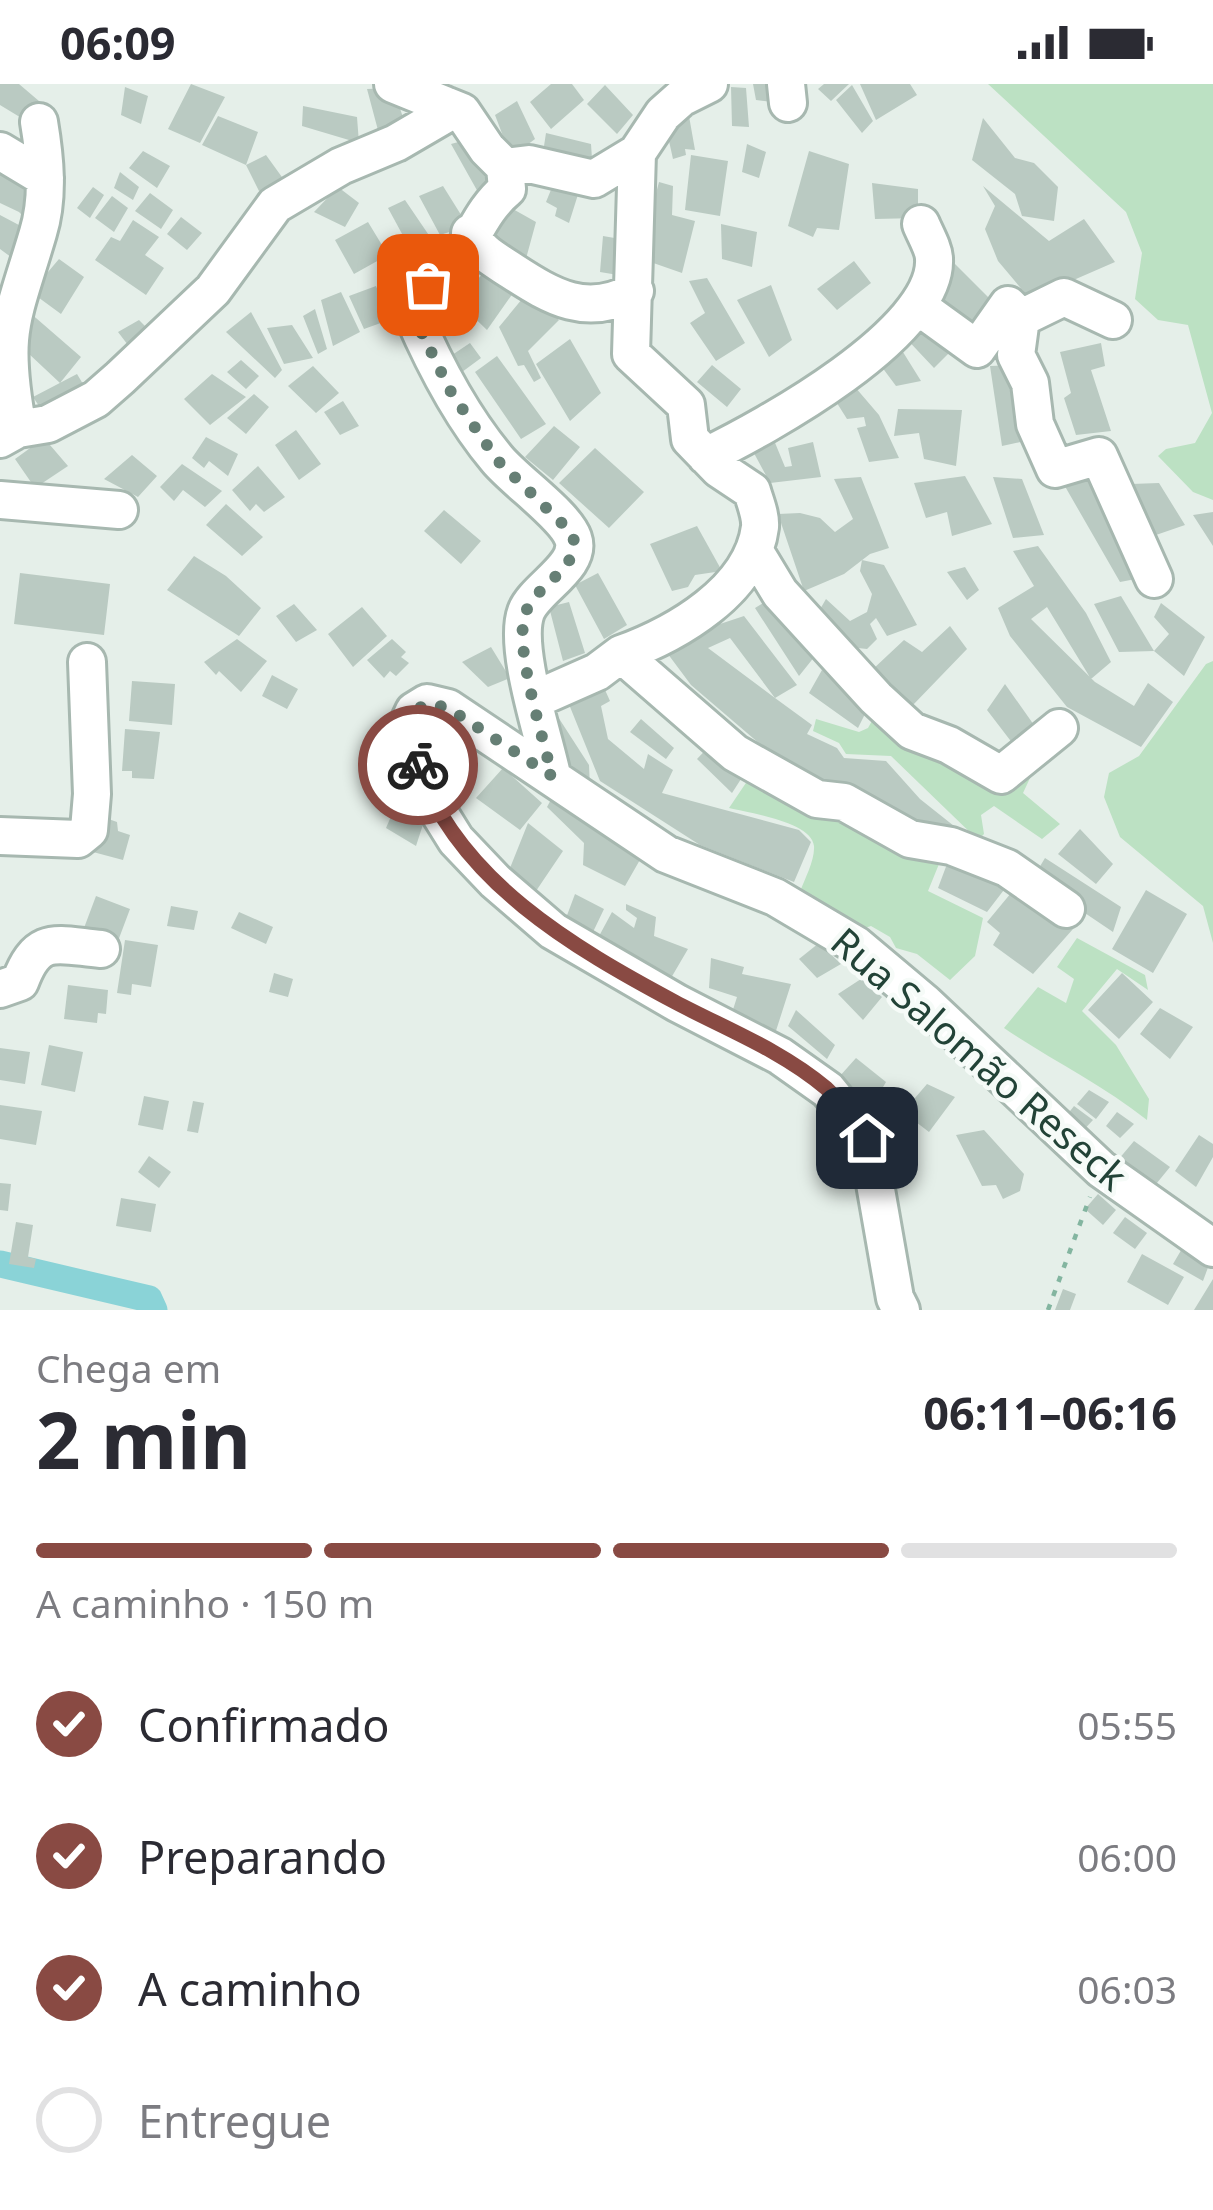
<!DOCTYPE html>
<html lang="pt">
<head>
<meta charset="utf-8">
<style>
	body { margin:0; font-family:"Noto Sans",sans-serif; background:#f7f7f7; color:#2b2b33; height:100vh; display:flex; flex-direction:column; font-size:45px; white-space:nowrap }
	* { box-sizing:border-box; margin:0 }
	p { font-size:39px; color:#7c7c81 }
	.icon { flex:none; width:66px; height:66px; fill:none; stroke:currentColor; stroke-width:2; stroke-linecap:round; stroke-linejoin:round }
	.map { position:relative; height:1226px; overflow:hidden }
	.drawer { display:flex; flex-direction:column; background:#fff; flex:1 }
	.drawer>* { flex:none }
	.pin { position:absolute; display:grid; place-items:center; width:102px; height:102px; color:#fff; margin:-51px; border-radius:24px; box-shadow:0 6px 18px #0006 }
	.courier { position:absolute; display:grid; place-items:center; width:120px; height:120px; margin:-60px; border:9px solid #894a43; border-radius:50%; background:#fff; color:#222; box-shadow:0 3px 15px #0007 }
	.summary em { font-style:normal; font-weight:700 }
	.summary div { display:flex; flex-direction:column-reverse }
	.summary { display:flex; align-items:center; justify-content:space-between; height:204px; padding:0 36px }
	h1 { font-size:78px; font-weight:700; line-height:90px }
	.bar { display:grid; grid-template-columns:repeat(4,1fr); gap:18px 12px; align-content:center; height:144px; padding:0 36px }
	.bar i { height:15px; border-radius:9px; background:#e1e1e2 }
	.bar .selected { background:#894a43 }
	.bar p { grid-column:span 4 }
	ol { padding:0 36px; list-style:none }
	li { display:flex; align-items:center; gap:36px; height:132px }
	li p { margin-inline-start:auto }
	li .icon { padding:12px; border-radius:50%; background:#894a43; color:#fff; stroke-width:4 }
	li:last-child { color:#7c7c81 }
	li i { width:66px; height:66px; border:6px solid #e1e1e2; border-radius:50% }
	.status { display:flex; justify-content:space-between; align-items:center; height:84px; padding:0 60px; background:#fff; direction:ltr }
	.status svg { height:33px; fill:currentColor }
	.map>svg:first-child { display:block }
	.green { fill:#bce1c3 }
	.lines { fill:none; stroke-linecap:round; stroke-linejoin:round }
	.canal { stroke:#8ad3d7; stroke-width:27 }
	.building { fill:#bacac2 }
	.minor-casing { stroke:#a7b8b0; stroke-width:42 }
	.path { stroke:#83b5a0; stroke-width:4.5; stroke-dasharray:6 9; stroke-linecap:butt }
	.minor { stroke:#fff; stroke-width:36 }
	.done { stroke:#667f75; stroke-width:12; stroke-dasharray:0 21.6 }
	.route { stroke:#894a43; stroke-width:15 }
	.labels { text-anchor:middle; stroke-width:9; stroke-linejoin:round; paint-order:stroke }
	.street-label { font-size:39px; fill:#224337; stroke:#f6fbf8 }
</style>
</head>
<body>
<div class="status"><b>06:09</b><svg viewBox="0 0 49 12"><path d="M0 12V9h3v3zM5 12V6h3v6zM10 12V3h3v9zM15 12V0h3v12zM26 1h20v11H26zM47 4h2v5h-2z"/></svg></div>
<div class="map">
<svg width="1213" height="1226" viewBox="0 0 1213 1226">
	<rect width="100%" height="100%" fill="#e5efe9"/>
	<path class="green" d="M988,0H1213V416L1193,408L1158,372L1166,365L1195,359L1212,329L1188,241L1158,236L1135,215L1142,169L1126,128Z
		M1213,577V859L1203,822L1120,753L1104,713L1109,689L1139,672L1206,580Z
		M878,626L933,662L1038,677L1023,709L1060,740L1042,755L994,722L981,731L984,750L978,756L891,672L846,670L839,659L813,647L816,635L859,648L868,644Z
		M754,687L925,763L939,780L928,807L983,834L975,872L950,896L917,870L896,864L890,853L871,842L862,845L828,835L820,817L800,808C805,794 815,776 814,762C812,738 750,729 729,724Z
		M1077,854L1145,891L1148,906L1117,885L1082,927L1116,961L1149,1015L1147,1036C1102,1000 1051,976 1004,944L1038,903L1066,919L1074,895L1057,883Z"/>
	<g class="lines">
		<path class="canal" d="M0,1180L149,1215L154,1226"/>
	</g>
	<path class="building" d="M0,0H19L46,23L28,38L0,21Z
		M191,0L225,13L200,59L168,45Z
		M551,0H572L584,16L551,45L530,18Z
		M753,0H779L781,19L756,16Z
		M824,0H849L831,17L818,5Z
		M860,0H910L917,11L876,36Z
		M605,1L633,31L617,50L587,20Z
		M852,1L873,37L862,49L836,16Z
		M125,3L148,12L141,40L121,31Z
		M731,3L746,4L749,43L732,42Z
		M393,4L407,45L379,50L367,5Z
		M517,17L535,55L511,73L495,31Z
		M303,22L357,33L359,59L302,42Z
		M663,30L689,32L695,66L685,65L686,71L673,75Z
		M218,32L258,48L246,81L202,61Z
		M983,34L1015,74L1034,79L1058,103L1054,137L1022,132L1015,110L972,76Z
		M546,49L591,60L593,89L542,75Z
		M473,54L502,102L483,117L451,60Z
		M747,60L766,68L759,94L742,88Z
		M143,67L170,82L157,104L129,84Z
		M809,67L849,80L839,146L817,144L813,153L788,142Z
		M266,71L287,100L259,107L246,81Z
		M691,71L728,77L720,132L685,126Z
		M0,78L31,97L30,139L19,128L0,119Z
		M120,88L139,103L133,116L114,104Z
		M557,91L581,101L569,139L555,132L557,124L546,118Z
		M659,98L673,102L672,131L695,137L682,189L639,174Z
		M872,99L918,105V134L875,135Z
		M443,102L468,142L440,151L419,112Z
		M983,102L1049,157L1084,135L1115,178L1030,215L998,177L985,145L995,122Z
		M93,103L104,111L90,134L77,124Z
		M338,103L359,119L345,143L314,128Z
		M150,109L173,126L161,145L135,127Z
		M112,112L128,124L114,148L95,134Z
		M405,116L441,169L420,183L388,124Z
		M504,120L536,138L524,182L487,160Z
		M0,131L34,149L15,176L0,165Z
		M181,133L202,149L187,166L167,150Z
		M133,136L159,153L145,171L164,184L146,211L95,176L111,153L120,157Z
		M368,138L388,171L354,190L335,156Z
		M721,140L757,148L752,183L722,175Z
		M603,152L632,157L630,193L600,188Z
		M949,174L993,218L980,252L935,214Z
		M59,175L84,193L61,230L31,208Z
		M854,177L871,199L837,226L817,205Z
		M493,179L518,202L487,246L457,217Z
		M707,194L745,259L716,277L690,239L705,229L689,197Z
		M771,201L792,256L769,273L737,216Z
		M376,202L389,236L364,245L349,212Z
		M341,208L360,248L333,262L321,216Z
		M527,209L559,236L528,267L541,294L534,298L524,281L518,282L499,243Z
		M21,221L81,273L60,299L12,254Z
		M315,225L327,265L318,270L303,232Z
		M925,227L963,255L934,284L901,249Z
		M251,228L282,286L275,294L226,248Z
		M139,236L152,249L131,265L118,248Z
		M292,241L313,274L284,280L267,244Z
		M893,252L921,297L896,302L870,267Z
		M570,255L601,309L570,337L536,280Z
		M470,259L481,274L462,288L449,273Z
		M1101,259L1105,282L1091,286L1111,347L1076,351L1064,314L1071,309L1060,268Z
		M497,272L546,340L521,355L475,288Z
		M241,276L259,292L246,305L227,288Z
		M712,281L741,305L727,323L697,298Z
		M1021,281L1034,355L1002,362L990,282Z
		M313,282L339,309L316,329L288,302Z
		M77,290L89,310L45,331L33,313Z
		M212,290L246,313L210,341L184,315Z
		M849,296L879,331L899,374L869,378L857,344L866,342L864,333L847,335L830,308Z
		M254,310L269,323L246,350L227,334Z
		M343,317L359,342L340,351L324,328Z
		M898,325L962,326L956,382L924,375L919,349L894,352Z
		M554,342L580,363L553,396L525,373Z
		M296,346L321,380L299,396L275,361Z
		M771,349L785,383L792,382L788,364L813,358L821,393L770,399L748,358Z
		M206,353L238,370L228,392L209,377L204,384L192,374Z
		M44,354L68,382L35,404L15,375Z
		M595,364L644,408L609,444L559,399Z
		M132,371L157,392L138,413L104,395Z
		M182,380L222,407L205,423L183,406L174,417L160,403Z
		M258,382L285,413L264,428L256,420L250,427L232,406Z
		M1055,385L1111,397L1141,494L1120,498Z
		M965,392L992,440L952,452L947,428L926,434L914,399Z
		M861,393L889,464L870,470L844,490L804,507L778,430L800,429L820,434L835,448L853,435L834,395Z
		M993,393L1022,395L1044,451L1013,454Z
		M1159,399L1185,441L1156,451L1131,400Z
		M226,420L263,453L242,472L206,441Z
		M444,426L481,457L461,480L424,447Z
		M1213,428V462L1193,431Z
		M697,442L722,487L695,491L688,503L672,507L650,460Z
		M1038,462L1086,529L1111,578L1091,595L1047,523L1031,535L1095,598L1134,622L1148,599L1173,618L1141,663L1067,623L1010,552L998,524L1034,502L1013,467Z
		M194,472L226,492L261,524L239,552L167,506Z
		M862,476L884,481L917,541L887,552L876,534L870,540L877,555L867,565L840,562L819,527L826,515L850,537L867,528L872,510L860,487Z
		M965,483L979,506L967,516L947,488Z
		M20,489L110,500L104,551L14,540Z
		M598,489L627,541L604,555L575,501Z
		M779,509L823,562L799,592L755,524Z
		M1121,512L1154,567L1119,568L1094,520Z
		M698,514L720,540L744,532L797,601L775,614L730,554L708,564L775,614L812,641L807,650L837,664L844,674L886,677L920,715L983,765L1010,798L987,828L938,804L947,780L918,748L844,706L789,685L691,601L653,550Z
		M569,518L585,569L563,577L549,523Z
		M1161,519L1205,553L1184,592L1154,567L1169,550L1154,533Z
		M294,520L317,546L296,558L276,532Z
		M362,523L387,552L353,583L328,550Z
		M950,542L967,565L912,622L872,586L904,556L922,568Z
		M237,555L267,577L241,608L219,587L216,591L204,578Z
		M392,555L406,568L401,573L409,579L396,592L390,587L384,594L367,576Z
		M491,563L510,594L488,603L462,578Z
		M822,586L868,624L858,644L809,609Z
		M597,588L610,617L601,622L608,655L644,685L648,670L673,686L662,709L799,746L811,758L794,798L700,761L600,697L562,603Z
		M272,591L298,605L287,625L262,612Z
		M132,597L175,600L172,641L129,637Z
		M1005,600L1041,651L1023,673L987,626Z
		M551,622L589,681L590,704L550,659Z
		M641,635L674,664L666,675L630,648Z
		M125,645L160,648L154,695L132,694V687H122Z
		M717,654L752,678L732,709L697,675Z
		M503,684L542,719L520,746L476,714Z
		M403,705L429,722L416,762L386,744Z
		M554,710L649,760L625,802L583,781L584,759L547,723Z
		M100,732L117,738L118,747L130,751L123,776L93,768Z
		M528,739L563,767L536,807L510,784Z
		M1080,745L1113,780L1096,800L1058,770Z
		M1045,774L1121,823L1113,848L1033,794Z
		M1016,803L1073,845L1033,890L993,861L1000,849L987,838Z
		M1146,806L1187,830L1153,889L1112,865Z
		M575,810L604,825L593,848L566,834Z
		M96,812L130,825L115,865L81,852Z
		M626,820L656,833L654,852L688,865L671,894L642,882L598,854L612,828L634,844L637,834L626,826Z
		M171,822L198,827L194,846L167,842Z
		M239,828L273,843L266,860L231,844Z
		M125,856L158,861L151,903L132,900L131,911L117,909Z
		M819,859L841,880L817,894L799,875Z
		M711,874L744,883L742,890L791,900L774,953L731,932L737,913L709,904Z
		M274,889L293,895L288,913L269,908Z
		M1122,889L1153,918L1119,955L1088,926Z
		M861,895L882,913L863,936L838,910Z
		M68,901L108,906L106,930L98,929L97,939L64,935Z
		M1160,924L1193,943L1170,975L1140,950Z
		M796,926L835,961L827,975L788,942Z
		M49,961L83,968L75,1008L41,1001Z
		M0,964L30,968L25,1000L0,996Z
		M856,974L886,998L873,1020L839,993Z
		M927,1000L955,1013L929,1048L903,1028Z
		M1089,1006L1109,1018L1096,1035L1077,1020Z
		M144,1012L169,1017L163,1046L138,1041Z
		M193,1017L204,1019L198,1049L187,1047Z
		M0,1021L42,1027L36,1061L0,1055Z
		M1074,1022L1093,1036L1078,1052L1063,1036Z
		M1117,1028L1134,1040L1120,1054L1106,1042Z
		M984,1046L1024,1090L1020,1107L1003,1115L996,1101L982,1102L956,1051Z
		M1199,1051L1213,1060V1073L1196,1103L1175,1087Z
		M1134,1057L1170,1083L1152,1105L1118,1076Z
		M149,1072L171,1088L159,1104L138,1088Z
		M0,1099L11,1100L8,1127L0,1126Z
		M1098,1110L1116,1126L1103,1141L1085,1125Z
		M121,1114L156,1120L151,1148L116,1142Z
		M1125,1133L1147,1149L1135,1165L1113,1149Z
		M16,1138L33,1141L28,1173L36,1175L34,1184L9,1180Z
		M1183,1163L1210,1178L1203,1197L1173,1180Z
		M1142,1170L1184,1193L1168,1221L1127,1198Z
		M1213,1195V1226H1194Z
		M1063,1205L1076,1210L1070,1226H1055Z"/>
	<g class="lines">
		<defs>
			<path id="minor" d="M393,0L462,28L487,65L505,83L529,80L594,95L637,69L663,30L681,14L709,0
				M786,0L788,19
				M0,67L45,94
				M637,69L631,270L686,321L690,355L719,385L752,407C755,418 761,431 760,443C752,507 676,550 621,570L735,669L817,715L844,718L910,755L951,762L1007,784L1066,825
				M505,83L507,105C478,129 472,162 448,186C433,202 418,208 413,231C435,282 461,332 497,375C515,397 565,431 573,454C583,482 535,504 526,528C513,563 544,653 552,691
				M470,149C479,168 494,175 512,187C552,213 587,234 635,207
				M919,223L977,265L1008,221L1021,234L1064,213L1113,236
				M1021,234L1016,271L1030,299L1035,340L1055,385L1099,372L1154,495
				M18,345C0,247 12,237 38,149C49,113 45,74 39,38
				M0,355L18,345L48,340L96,315L120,294L213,206L275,121L341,82L396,59L444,31L445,21
				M706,372C764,344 938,249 934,175C934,165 925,150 921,140
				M0,416L119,426
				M754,466L780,509L876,614L912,647L949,661L1001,691L1059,644
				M536,615L597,588L621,570
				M0,752L78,755L89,746L92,710L87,578
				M0,905L20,898C38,850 56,861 101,865
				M901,1226L895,1214L867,1054L828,1006L780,972L677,919L553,847L495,797L456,756L428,711L407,642L414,627L427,619L448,624L666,770L775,813L856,861L925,919L1101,1085L1213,1164"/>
		</defs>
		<use href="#minor" class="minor-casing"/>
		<path class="path" d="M1048,1226L1090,1113"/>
		<use href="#minor" class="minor"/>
	</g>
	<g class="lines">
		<path class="done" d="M418,681L407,642L414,627L428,619L448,624L552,692C543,652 516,570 524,534C531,500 585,486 572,449L497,376L451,308L413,231L416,216L428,201"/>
		<path class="route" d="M418,681C457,796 574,864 675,918C726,945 781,966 826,1004C841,1018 854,1038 867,1054"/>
	</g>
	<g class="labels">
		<g class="street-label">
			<text transform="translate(979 975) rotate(41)" y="14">Rua Salomão Reseck</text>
		</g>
	</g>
</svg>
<div class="pin" style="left:428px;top:201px;background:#ea580c"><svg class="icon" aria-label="bag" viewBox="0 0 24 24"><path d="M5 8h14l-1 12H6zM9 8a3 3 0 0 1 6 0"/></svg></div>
<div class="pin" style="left:867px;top:1054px;background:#1f2937"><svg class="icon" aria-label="home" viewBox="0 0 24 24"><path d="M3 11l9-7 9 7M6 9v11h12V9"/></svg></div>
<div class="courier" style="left:418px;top:681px"><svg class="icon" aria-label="bike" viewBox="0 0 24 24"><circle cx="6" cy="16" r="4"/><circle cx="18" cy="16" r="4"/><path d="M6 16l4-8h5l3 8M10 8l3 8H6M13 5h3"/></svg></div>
</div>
<section class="drawer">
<div class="summary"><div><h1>2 min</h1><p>Chega em</p></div><em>06:11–06:16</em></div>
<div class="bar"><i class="selected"></i><i class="selected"></i><i class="selected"></i><i></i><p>A caminho · 150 m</p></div>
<ol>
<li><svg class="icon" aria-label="check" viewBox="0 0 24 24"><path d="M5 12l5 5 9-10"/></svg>Confirmado<p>05:55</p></li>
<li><svg class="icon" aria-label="check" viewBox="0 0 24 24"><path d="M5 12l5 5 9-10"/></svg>Preparando<p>06:00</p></li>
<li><svg class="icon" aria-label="check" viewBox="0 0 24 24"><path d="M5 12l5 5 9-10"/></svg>A caminho<p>06:03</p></li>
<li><i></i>Entregue</li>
</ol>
</section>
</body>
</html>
